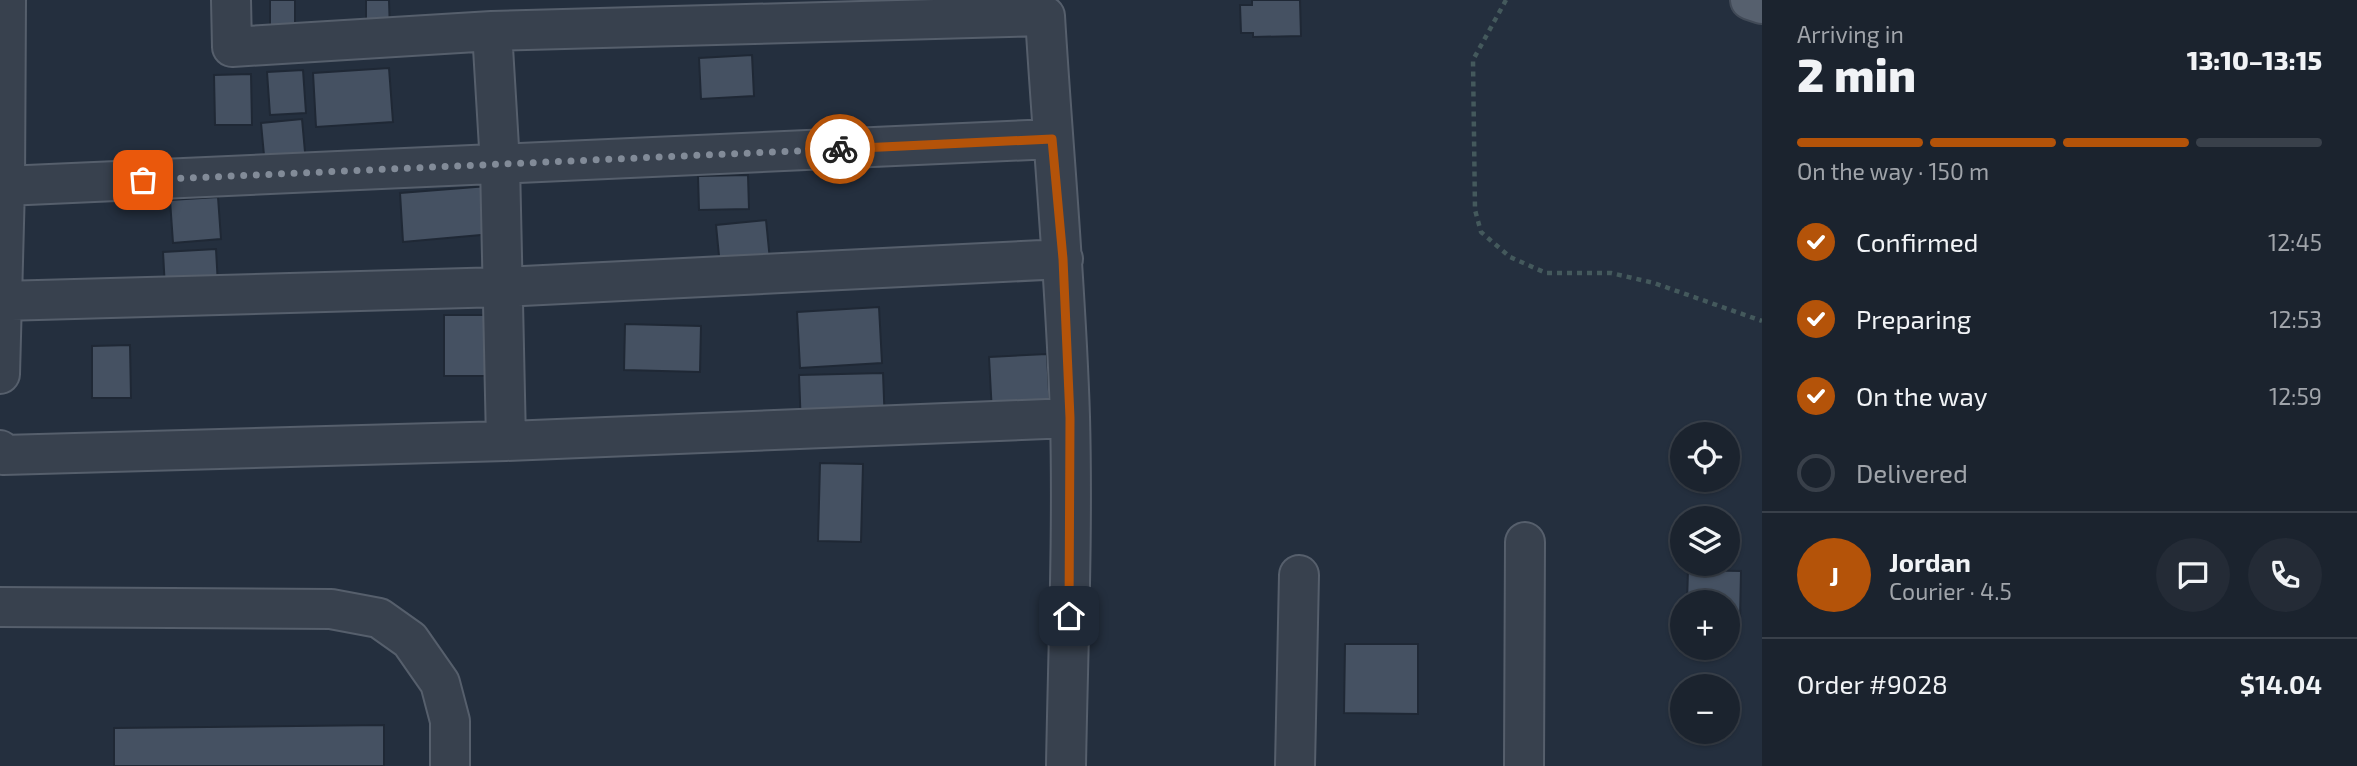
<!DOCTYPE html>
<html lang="en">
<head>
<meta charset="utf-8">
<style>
	body { margin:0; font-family:"Exo 2",sans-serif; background:#242b36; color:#f1f3f6; height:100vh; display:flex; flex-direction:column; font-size:26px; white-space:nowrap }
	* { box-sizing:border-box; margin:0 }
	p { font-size:23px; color:#a0a4aa }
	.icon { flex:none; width:38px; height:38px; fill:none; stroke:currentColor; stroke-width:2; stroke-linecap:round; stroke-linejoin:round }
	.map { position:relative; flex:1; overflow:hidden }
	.panel { display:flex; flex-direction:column; background:#1b232e; width:595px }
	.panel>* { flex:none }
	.buttons { position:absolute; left:1670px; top:422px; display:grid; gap:14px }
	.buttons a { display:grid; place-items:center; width:70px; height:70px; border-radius:50%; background:#1b232e; box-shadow:0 2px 5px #0004,0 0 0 2px #39404a; font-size:35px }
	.pin { position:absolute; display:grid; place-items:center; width:60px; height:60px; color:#fff; margin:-30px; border-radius:14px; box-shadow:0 4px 10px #0006 }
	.courier { position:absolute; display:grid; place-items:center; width:70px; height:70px; margin:-35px; border:5px solid #b45309; border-radius:50%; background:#fff; color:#222; box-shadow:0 2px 9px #0007 }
	.overview em { font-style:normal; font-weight:800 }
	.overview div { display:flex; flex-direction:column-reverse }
	.overview { display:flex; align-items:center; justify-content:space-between; height:119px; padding:0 35px }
	h1 { font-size:46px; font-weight:800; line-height:52px }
	.bar { display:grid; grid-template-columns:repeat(4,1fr); gap:10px 7px; align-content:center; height:84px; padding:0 35px }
	.bar i { height:9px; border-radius:5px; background:#39404a }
	.bar .current { background:#b45309 }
	.bar p { grid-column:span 4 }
	.line { display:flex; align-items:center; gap:18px; padding:0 35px; border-top:2px solid #39404a }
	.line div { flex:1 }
	.round { display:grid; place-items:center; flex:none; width:74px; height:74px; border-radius:37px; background:#242b36 }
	ol { padding:0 35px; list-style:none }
	li { display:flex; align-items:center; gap:21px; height:77px }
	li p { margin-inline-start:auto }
	li .icon { padding:7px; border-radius:50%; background:#b45309; color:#fff; stroke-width:4 }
	li:last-child { color:#a0a4aa }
	li i { width:38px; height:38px; border:4px solid #39404a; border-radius:50% }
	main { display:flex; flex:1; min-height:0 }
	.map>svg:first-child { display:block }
	.building { fill:#455162; stroke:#1f2835; stroke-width:2 }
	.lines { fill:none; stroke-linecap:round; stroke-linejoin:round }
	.minor-casing { stroke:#565f6c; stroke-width:42 }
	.major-casing { stroke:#414a57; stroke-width:42 }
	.path { stroke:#44595c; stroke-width:4.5; stroke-dasharray:5 5; stroke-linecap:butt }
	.minor { stroke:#38414e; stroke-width:38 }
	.major { stroke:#56606e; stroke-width:38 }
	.done { stroke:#828b98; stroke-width:7; stroke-dasharray:0 12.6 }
	.route { stroke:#b45309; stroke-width:9 }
</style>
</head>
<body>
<main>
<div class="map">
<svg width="1762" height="766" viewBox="0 0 1762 766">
	<rect width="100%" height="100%" fill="#242f3e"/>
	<path class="building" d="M270,0H295V36L270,37Z
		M366,0H389L390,32H366Z
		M1252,0H1300L1301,36L1253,37V33H1241L1240,5H1252Z
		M752,55L754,96L701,99L699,58Z
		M389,68L393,122L316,127L313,73Z
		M303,70L306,113L270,115L267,72Z
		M251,74L252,125H215L214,75Z
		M302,119L306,163L265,166L261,123Z
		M748,175L749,209L699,210L698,176Z
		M488,186L492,234L403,242L400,193Z
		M218,197L221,239L173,243L170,200Z
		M766,220L770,260L720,266L716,225Z
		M216,249L218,285L165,288L163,252Z
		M879,307L882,363L800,368L797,312Z
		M444,315H492L491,376H444Z
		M625,324L701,326L700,372L624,370Z
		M130,345L131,398H92V346Z
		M1047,354L1050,410L992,413L989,357Z
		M883,373L885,425L801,427L799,375Z
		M820,463L863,464L861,542L818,541Z
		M1688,570L1741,571L1740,622H1727V602H1687Z
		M1345,644H1418V714L1344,713Z
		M384,725V766H114V728Z"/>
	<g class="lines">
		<defs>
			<path id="minor" d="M231,0L232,47L492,31L1045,16C1053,150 1066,283 1070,417C1073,533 1068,650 1066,766
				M492,31L500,164L506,441
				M5,186L1052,139
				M2,301L503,287L1063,259
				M0,374L5,186L6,0
				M0,450L3,455L506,441L1070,418
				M0,607L331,609L379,618L410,640L440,683L450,721V766
				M1295,766L1299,575
				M1524,766L1525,542"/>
			<path id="major" d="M1750,0L1762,4"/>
		</defs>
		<use href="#minor" class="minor-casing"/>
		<use href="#major" class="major-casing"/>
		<path class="path" d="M1506,0L1473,60L1475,210L1481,232L1510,257L1546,273H1611L1654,283L1762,321"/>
		<use href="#minor" class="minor"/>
		<use href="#major" class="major"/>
	</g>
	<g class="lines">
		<path class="done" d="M143,180L840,149"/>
		<path class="route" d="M840,149L1052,139L1063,259L1070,418L1069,616"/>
	</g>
</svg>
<div class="buttons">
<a><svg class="icon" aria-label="locate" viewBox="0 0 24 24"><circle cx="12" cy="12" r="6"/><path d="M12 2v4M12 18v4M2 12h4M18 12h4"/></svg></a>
<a><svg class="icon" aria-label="layers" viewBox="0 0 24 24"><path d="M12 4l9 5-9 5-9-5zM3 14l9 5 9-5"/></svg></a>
<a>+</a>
<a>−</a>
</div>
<div class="pin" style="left:143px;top:180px;background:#ea580c"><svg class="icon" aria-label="bag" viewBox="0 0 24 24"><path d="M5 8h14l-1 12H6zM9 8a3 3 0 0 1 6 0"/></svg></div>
<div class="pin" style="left:1069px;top:616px;background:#1f2937"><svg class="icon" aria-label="home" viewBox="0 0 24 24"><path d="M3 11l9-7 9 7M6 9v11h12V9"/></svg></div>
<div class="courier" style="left:840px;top:149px"><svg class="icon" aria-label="bike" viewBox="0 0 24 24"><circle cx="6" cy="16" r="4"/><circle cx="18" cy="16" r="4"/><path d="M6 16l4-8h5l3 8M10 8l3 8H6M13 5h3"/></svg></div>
</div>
<section class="panel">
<div class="overview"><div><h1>2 min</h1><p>Arriving in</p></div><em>13:10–13:15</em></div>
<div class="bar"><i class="current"></i><i class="current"></i><i class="current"></i><i></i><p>On the way · 150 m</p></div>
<ol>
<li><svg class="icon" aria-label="check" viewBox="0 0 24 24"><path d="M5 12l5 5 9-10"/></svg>Confirmed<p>12:45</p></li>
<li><svg class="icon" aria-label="check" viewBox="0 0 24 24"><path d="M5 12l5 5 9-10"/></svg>Preparing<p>12:53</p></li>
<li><svg class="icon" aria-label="check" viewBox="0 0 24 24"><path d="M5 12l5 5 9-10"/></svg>On the way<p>12:59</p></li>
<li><i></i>Delivered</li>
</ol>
<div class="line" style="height:126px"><b class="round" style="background:#b45309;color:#fff">J</b><div><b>Jordan</b><p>Courier · 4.5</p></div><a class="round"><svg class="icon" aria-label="chat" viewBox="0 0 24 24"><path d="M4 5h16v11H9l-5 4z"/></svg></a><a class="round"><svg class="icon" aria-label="phone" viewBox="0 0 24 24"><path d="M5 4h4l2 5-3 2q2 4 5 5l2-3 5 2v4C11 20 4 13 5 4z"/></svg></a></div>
<div class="line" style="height:91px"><div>Order #9028</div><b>$14.04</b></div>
</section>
</main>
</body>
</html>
